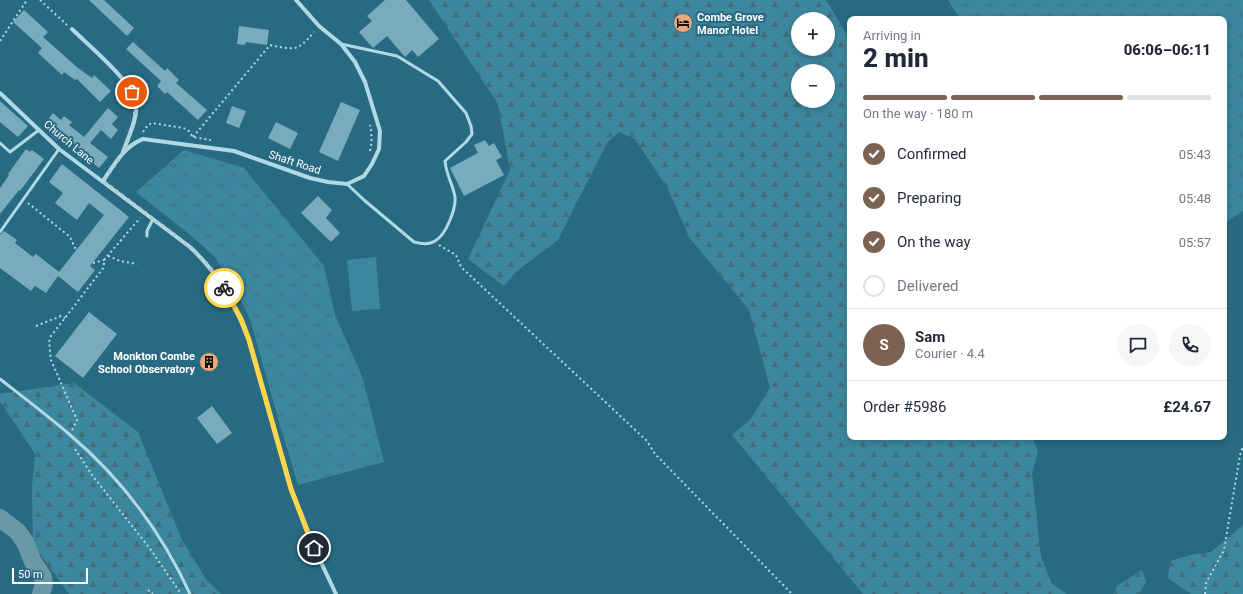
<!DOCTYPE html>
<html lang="en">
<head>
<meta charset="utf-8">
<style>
	body { margin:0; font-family:Roboto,sans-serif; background:#f6f6f7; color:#1f2937; height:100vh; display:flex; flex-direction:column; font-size:15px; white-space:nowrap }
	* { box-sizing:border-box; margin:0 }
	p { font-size:13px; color:#747a83 }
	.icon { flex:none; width:22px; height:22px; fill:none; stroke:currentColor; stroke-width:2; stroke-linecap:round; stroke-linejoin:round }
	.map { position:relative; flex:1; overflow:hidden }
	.details { position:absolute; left:847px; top:16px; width:380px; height:424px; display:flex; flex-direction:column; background:#fff; border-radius:8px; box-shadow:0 2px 6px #0003 }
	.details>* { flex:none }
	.fabs { position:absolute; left:791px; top:12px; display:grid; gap:8px }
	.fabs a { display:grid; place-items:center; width:44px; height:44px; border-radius:50%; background:#fff; box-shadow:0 2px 6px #0003; font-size:20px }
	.scale { position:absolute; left:12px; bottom:10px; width:76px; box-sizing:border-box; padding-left:4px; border:2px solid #fff; border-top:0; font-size:11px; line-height:14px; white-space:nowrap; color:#fff; -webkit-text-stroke:3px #286a81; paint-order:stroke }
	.pin { position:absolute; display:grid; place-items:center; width:34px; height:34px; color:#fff; margin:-17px; border:2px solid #fff; border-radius:50%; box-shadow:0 1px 4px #0007 }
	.courier { position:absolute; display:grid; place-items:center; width:40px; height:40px; margin:-20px; border:3px solid #ffd54a; border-radius:50%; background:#fff; color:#222; box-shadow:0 1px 5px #0007 }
	.overview em { font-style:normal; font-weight:800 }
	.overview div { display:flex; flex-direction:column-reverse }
	.overview { display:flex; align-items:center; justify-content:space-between; height:68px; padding:0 16px }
	h1 { font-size:26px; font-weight:800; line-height:30px }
	.bar { display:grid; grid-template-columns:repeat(4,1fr); gap:6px 4px; align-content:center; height:48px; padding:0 16px }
	.bar i { height:5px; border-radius:3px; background:#e0e1e3 }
	.bar .selected { background:#7c6253 }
	.bar p { grid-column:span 4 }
	.line { display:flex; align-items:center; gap:10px; padding:0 16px; border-top:1px solid #e0e1e3 }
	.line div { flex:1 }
	.round { display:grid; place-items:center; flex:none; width:42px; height:42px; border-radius:21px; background:#f6f6f7 }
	ol { padding:0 16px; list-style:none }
	li { display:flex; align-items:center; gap:12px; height:44px }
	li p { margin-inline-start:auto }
	li .icon { padding:4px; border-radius:50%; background:#7c6253; color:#fff; stroke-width:4 }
	li:last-child { color:#747a83 }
	li i { width:22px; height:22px; border:2px solid #e0e1e3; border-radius:50% }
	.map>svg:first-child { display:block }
	.grass { fill:#3c869e }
	.forest { fill:url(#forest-firs); fill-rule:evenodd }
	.park { fill:url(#park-tufts) }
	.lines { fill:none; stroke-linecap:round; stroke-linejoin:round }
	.river { stroke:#6b98a7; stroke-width:18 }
	.building { fill:#78abbc }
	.path { stroke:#b0d9e6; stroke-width:2; stroke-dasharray:2 3; stroke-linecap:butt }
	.lane { stroke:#b0d9e6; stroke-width:3 }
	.street { stroke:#b0d9e6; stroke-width:4 }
	.done { stroke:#b4cbd3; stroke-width:4; stroke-dasharray:0 7.2 }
	.route { stroke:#ffd54a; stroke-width:5 }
	.labels { text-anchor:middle; stroke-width:4; stroke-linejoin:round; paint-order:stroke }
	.poi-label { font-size:11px; font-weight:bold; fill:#fff; stroke:#286a81; text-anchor:start }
	.street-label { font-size:11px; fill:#fff; stroke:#286a81 }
</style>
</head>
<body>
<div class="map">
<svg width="1243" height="594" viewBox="0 0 1243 594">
	<defs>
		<pattern id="forest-firs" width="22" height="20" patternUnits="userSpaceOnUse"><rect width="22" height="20" fill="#3c869e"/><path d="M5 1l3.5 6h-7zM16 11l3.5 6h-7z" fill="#436c79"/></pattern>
		<pattern id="park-tufts" width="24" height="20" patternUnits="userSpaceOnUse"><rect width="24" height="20" fill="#3c869e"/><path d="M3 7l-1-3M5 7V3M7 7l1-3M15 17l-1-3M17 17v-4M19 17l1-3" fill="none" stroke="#436c79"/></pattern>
	</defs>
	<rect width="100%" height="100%" fill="#286a81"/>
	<path class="grass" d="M376,257L380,309L352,311L347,260Z"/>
	<path class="forest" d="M429,0H826L850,40V437H1032L1038,452L1032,473L1041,557L1052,584L1067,594H863L732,435L750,420L770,388L749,310L689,237L668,189L635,139L619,132L607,143L558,240L518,270L504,286L468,259L510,170L498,104ZM798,19H828V49H798ZM798,71H828V101H798Z
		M74,383L138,432L182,540L206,579L221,594H69L33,544L32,487L35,454L0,401V394Z
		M1243,525V594H1191L1168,578L1170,561L1190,555L1211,552Z
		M1142,570L1146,582L1139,594H1114L1117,586Z"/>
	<path class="park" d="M948,0H1243V211L1224,223V19H960Z
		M184,150L244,168L324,266L335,315L362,376L384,462L298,485L279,422L250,319L240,299L215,257L194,238L136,192Z"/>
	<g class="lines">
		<path class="river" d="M0,518L18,532L25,542L33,562L43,577L44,584L41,594"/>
	</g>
	<path class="building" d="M89,0H104L134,28L127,36Z
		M385,0H406L439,39L418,57L412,50L405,57L387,36L373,48L359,32L372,21L367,16Z
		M24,10L48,32L43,37L78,68L92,78L94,75L111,91L100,102L77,79L75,80L64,72L62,75L38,53L42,48L13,22Z
		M239,26L269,30L267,45L246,42L245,45L237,44Z
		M133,42L165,71L167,68L179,80L176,83L207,110L198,120L167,92L165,94L157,86L161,81L126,49Z
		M0,101L28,126L18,137L0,122Z
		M341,102L360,110L338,161L319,152Z
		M232,106L246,111L239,128L226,123Z
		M108,108L118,117L112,124L118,130L111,139L101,130L90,143L108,157L99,168L82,154L83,152L61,134L57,140L51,135L52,133L43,126L53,113L61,120L64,116L72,122L69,125L84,137Z
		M276,122L298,133L290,149L268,138Z
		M485,140L489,146L494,143L502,157L496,160L504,175L464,196L450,168L478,153L474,145Z
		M26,149L30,152L32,150L44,159L20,191L19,190L0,214V188L9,175L8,174Z
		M62,164L129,217L90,266L95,270L78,292L58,276L46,293L35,286L31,291L0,268V235L4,231L17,240L15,243L33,257L36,254L59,272L104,215L89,203L77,220L55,203L63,193L49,182Z
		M318,196L332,210L326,218L340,233L331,242L301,213Z
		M89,312L117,334L83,378L55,356Z
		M212,406L232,433L217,444L197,418Z"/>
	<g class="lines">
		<path class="path" d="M40,0L67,25
			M0,41L27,0
			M143,132L148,125L152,123L183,128L188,130L193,137L211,140
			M193,137L270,45C295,50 297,52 314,32
			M370,151C372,142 372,134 370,125
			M28,203L70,237L76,250
			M439,245L456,255L461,267L647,441L655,454L792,594
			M108,256L120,261L137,264
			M93,263L104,260
			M36,326L61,316L65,318
			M72,430L77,420L51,360L49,342L51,336L65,318L104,267V260L140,218
			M75,449L92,475L151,550L181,594
			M148,590L153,594
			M1205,594L1206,583L1224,550L1240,455L1243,446"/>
		<path class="lane" d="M341,44L397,56L438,81L466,113L471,126L472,134L466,142L445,161C446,175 453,184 455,197C456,209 446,235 435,241C429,245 421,244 414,242L364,200L347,184
			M0,143L10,152L39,130
			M0,232L59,149
			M147,236V231L153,219
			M0,379C23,397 47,415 69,434C121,478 162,533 190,594"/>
		<path class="street" d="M72,29C89,46 134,82 136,105C138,118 127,140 123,152
			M0,93L59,149L190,247C219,274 235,304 249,340L291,489L309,537L336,594
			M103,181C114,165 124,146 143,139L234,151L310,178L328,182L347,184L364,176L372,164L379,149L380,131L365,82L355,62L341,44L319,26L296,0"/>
	</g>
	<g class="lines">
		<path class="done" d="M132,92L136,106L133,126L123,153L103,181C121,195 139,208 157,222C183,241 208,259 224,288"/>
		<path class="route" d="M224,288L241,319L249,340L291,489L314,548"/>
	</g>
	<defs>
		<symbol id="hotel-disc" viewBox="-11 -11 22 22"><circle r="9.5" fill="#eea776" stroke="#286a81"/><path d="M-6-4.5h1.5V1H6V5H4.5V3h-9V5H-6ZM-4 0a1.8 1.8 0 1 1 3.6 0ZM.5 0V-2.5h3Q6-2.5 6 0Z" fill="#111"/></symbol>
		<symbol id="building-disc" viewBox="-11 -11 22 22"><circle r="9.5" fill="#eea776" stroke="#286a81"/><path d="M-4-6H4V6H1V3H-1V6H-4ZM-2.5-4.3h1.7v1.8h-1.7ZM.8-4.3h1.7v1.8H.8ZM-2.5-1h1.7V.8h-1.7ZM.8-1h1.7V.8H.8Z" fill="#111"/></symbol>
	</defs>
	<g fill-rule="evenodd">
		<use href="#hotel-disc" x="672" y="12" width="22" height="22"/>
		<use href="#building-disc" x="198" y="351" width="22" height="22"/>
	</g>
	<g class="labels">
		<g class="poi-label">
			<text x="697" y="21">Combe Grove<tspan x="697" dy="13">Manor Hotel</tspan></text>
			<text x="195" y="360" text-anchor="end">Monkton Combe<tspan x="195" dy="13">School Observatory</tspan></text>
		</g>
		<g class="street-label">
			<text transform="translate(69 142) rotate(40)" y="4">Church Lane</text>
			<text transform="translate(295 162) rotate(18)" y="4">Shaft Road</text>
		</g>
	</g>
</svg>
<div class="fabs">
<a>+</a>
<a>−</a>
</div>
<div class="scale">50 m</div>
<div class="pin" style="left:132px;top:92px;background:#ea580c"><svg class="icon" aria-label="bag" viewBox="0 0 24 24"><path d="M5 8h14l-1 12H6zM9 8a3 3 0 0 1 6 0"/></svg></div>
<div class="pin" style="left:314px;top:548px;background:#1f2937"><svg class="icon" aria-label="home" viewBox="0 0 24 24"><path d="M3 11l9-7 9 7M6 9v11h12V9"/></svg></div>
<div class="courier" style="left:224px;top:288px"><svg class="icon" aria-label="bike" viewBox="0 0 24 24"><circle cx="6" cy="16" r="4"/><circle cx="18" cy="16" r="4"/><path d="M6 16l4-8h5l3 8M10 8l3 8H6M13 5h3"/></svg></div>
<section class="details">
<div class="overview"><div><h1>2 min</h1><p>Arriving in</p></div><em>06:06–06:11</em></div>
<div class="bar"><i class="selected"></i><i class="selected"></i><i class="selected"></i><i></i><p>On the way · 180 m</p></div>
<ol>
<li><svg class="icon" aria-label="check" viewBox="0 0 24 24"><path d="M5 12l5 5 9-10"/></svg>Confirmed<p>05:43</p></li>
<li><svg class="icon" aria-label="check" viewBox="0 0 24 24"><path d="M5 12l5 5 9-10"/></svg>Preparing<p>05:48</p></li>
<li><svg class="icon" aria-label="check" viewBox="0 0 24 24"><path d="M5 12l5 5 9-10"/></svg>On the way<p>05:57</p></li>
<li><i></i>Delivered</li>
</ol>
<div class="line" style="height:72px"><b class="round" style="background:#7c6253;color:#fff">S</b><div><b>Sam</b><p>Courier · 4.4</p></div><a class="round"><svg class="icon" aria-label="chat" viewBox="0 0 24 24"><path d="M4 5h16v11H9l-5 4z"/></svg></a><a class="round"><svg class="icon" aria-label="phone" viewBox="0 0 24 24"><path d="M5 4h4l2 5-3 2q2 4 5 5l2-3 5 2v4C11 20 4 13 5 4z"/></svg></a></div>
<div class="line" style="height:52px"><div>Order #5986</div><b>£24.67</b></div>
</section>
</div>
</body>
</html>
